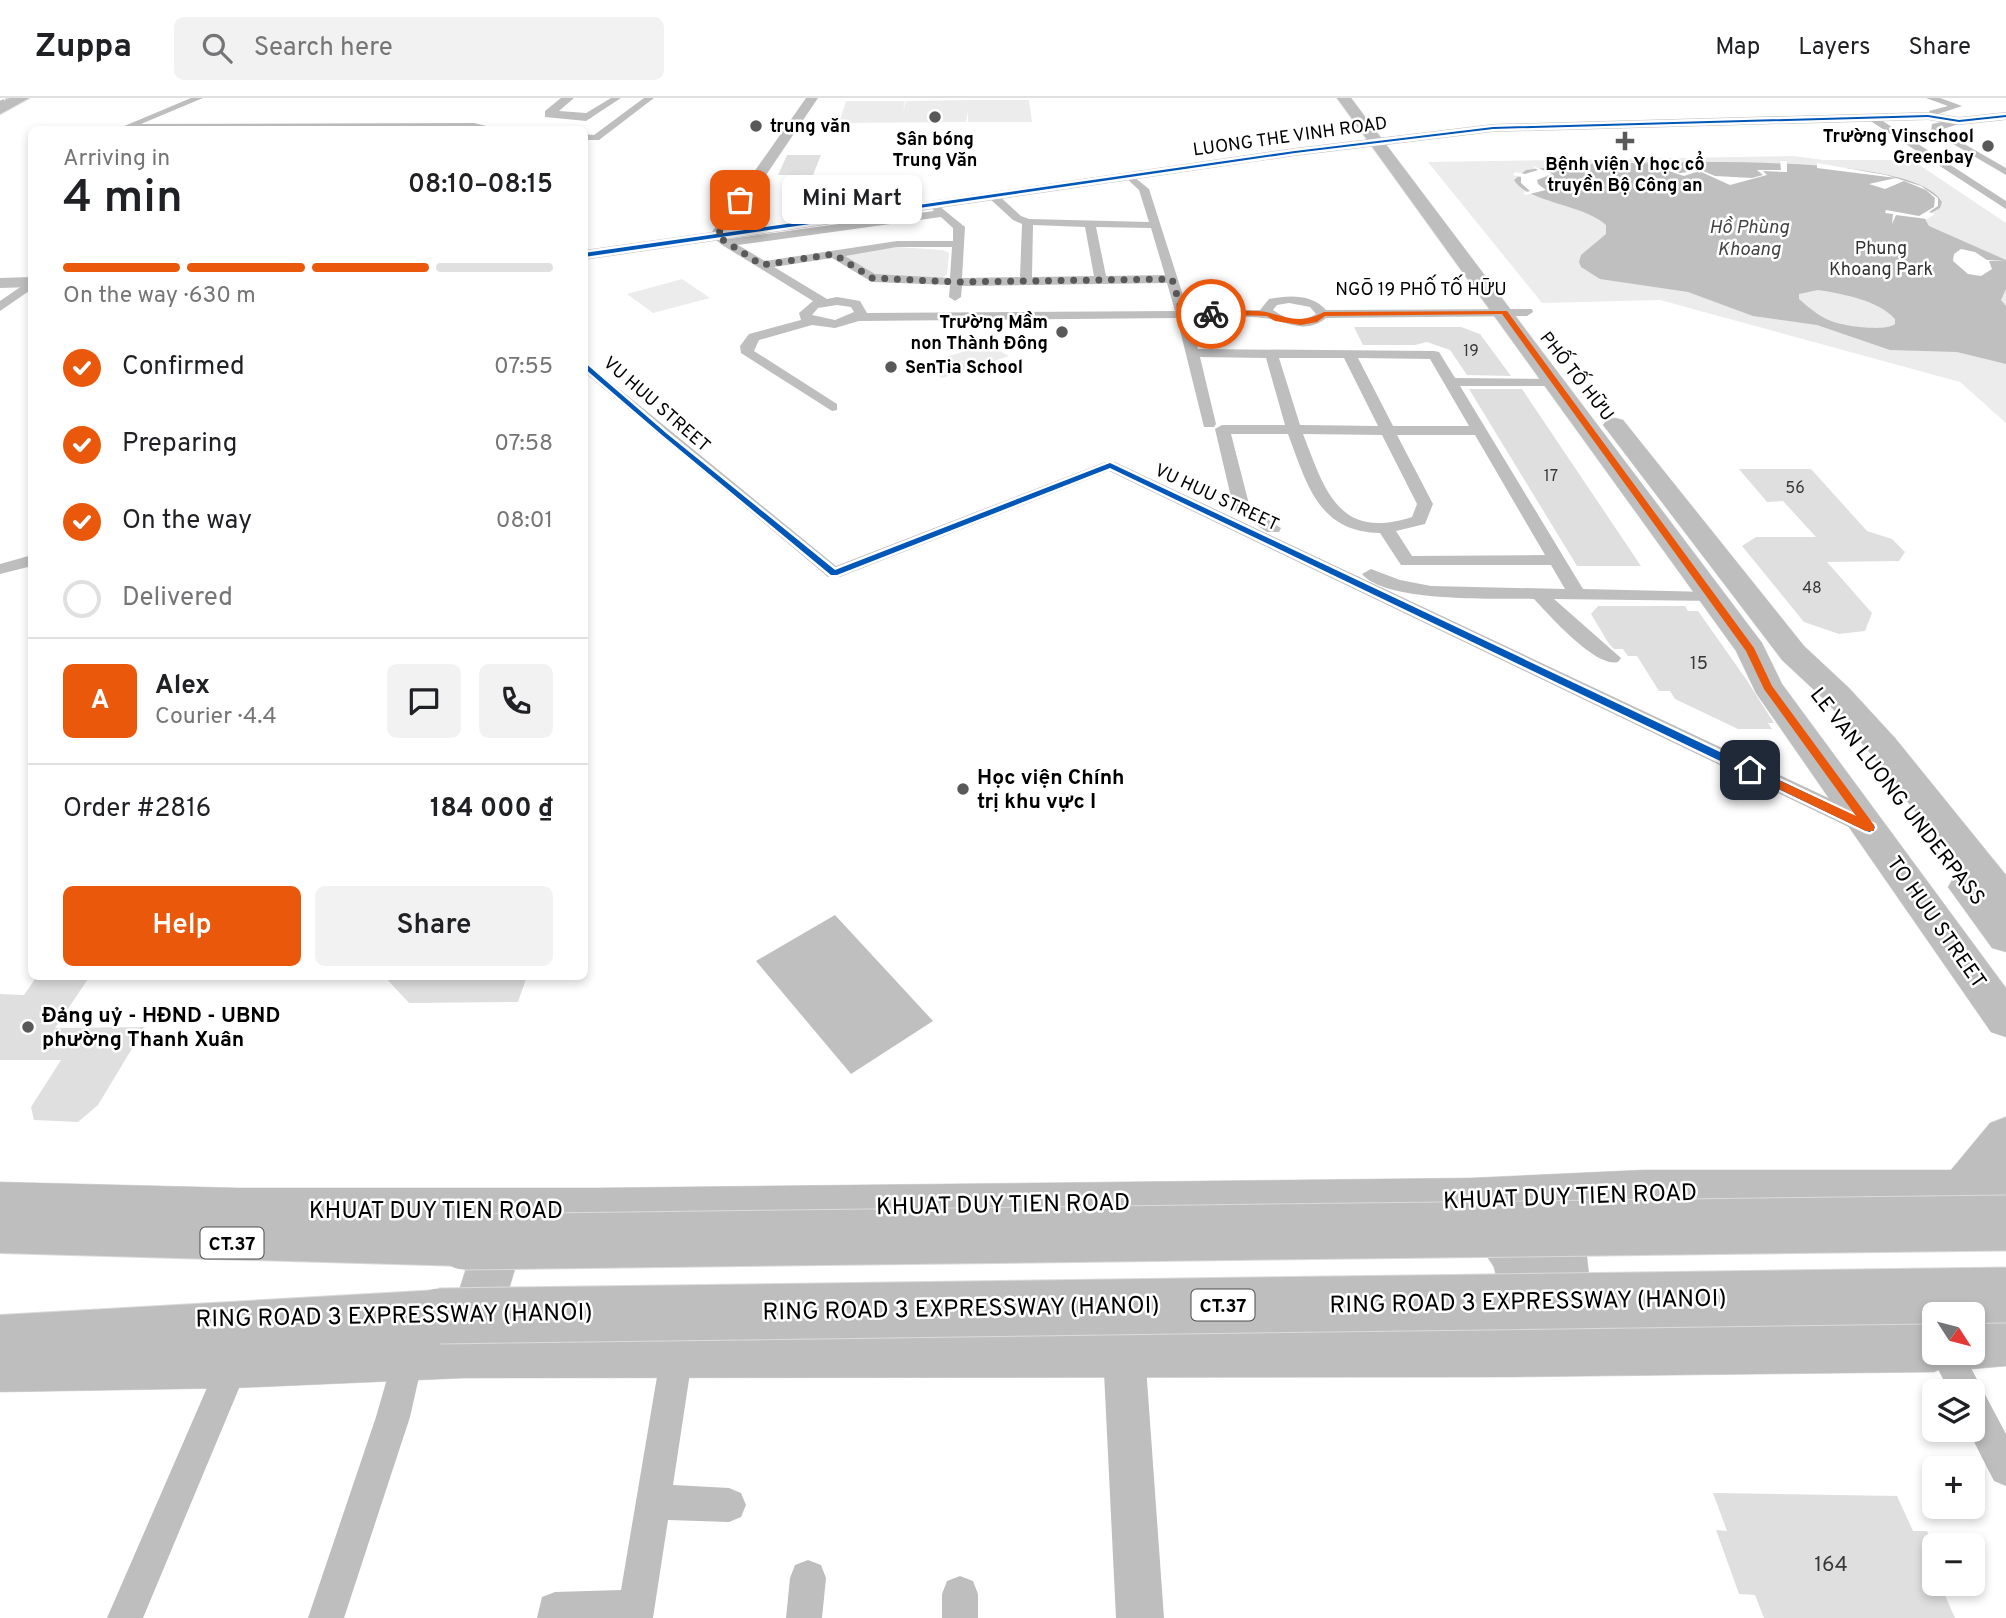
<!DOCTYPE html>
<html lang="en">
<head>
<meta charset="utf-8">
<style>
	body { margin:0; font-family:Overpass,sans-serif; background:#f2f2f2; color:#202124; height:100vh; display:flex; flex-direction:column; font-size:26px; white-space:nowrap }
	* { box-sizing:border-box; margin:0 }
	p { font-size:23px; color:#757577 }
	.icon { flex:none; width:38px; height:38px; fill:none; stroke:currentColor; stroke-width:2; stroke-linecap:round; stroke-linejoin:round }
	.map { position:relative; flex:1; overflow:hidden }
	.details { position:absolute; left:28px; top:28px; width:560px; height:854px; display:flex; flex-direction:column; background:#fff; border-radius:10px; box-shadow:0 4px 10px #0003 }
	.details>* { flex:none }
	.needle { width:46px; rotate:126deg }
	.controls { position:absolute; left:1922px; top:1204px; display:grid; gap:14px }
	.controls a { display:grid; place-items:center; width:63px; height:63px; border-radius:10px; background:#fff; box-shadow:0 4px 10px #0003; font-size:35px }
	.pin { position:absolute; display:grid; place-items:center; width:60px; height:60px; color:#fff; margin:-30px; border-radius:14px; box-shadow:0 4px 10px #0006 }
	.courier { position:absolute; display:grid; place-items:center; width:70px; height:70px; margin:-35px; border:5px solid #ea580c; border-radius:50%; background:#fff; color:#222; box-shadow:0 2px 9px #0007 }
	.bubble { position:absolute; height:49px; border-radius:10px; background:#fff; box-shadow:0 4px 10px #0003; font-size:23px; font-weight:600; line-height:49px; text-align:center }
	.summary em { font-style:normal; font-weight:600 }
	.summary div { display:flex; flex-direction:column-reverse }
	.summary { display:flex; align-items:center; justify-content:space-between; height:119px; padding:0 35px }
	h1 { font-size:46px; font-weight:600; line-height:52px }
	.bar { display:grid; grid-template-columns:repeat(4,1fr); gap:10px 7px; align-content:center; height:84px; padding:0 35px }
	.bar i { height:9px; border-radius:5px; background:#e0e0e0 }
	.bar .selected { background:#ea580c }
	.bar p { grid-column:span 4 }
	.line { display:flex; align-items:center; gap:18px; padding:0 35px; border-top:2px solid #e0e0e0 }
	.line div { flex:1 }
	.round { display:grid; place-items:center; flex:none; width:74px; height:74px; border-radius:10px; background:#f2f2f2 }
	ol { padding:0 35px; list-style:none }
	li { display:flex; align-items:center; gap:21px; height:77px }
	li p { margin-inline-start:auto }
	li .icon { padding:7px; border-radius:50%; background:#ea580c; color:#fff; stroke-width:4 }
	li:last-child { color:#757577 }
	li i { width:38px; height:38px; border:4px solid #e0e0e0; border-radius:50% }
	.primary-button { display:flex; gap:14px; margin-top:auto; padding:14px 35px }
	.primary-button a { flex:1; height:80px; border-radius:10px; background:#ea580c; color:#fff; font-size:28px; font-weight:600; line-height:80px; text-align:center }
	.primary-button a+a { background:#f2f2f2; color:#202124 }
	header { display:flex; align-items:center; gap:42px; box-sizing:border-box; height:98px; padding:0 35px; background:#fff; border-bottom:2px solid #e0e0e0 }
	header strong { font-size:33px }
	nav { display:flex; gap:38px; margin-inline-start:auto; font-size:24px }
	.search { width:490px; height:63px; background:#f2f2f2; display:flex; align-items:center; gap:18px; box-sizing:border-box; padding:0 24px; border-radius:10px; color:#757577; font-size:26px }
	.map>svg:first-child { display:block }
	.green { fill:#ececec }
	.water { fill:#bfbfbf; fill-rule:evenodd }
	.pier { fill:#fff }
	.building { fill:#dfdfdf }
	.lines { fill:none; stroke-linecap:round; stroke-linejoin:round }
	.primary-casing { stroke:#dbdbdb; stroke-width:1 }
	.trunk-casing { stroke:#dbdbdb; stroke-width:2 }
	.motorway-casing { stroke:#dbdbdb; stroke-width:2 }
	.minor { fill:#bebebe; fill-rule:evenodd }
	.tertiary { fill:#bebebe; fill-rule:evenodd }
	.primary { fill:#bebebe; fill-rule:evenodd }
	.trunk { fill:#bebebe; fill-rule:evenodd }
	.motorway { fill:#bebebe; fill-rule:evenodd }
	.rail { stroke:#bebebe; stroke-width:2.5; stroke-dasharray:4.5 2 1 2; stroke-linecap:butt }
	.motorway-bridge-casing { stroke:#dbdbdb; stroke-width:57; stroke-linecap:butt }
	.motorway-bridge { stroke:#bebebe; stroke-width:55 }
	.cycleway-casing { stroke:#fff; stroke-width:5 }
	.cycleway { fill:#0057b8; fill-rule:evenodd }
	.route { fill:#ea580c }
	.done { stroke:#595959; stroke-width:7; stroke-dasharray:0 12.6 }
	.poi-dot { fill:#595959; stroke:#fff; stroke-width:2.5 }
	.labels { text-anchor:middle; stroke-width:5; stroke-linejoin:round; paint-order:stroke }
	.far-number-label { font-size:16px; fill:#383838 }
	.far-poi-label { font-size:18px; font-weight:bold; fill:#000; stroke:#fff; text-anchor:start }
	.far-street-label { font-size:18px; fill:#000; stroke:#fff }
	.far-park-label { font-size:18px; fill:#333; stroke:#fff }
	.number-label { font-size:18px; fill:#383838 }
	.far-water-label { font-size:19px; font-style:italic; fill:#444; stroke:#fff }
	.shield { fill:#fff; stroke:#4c4c4c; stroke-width:2 }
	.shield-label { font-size:19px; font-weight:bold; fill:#000 }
	.poi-label { font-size:21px; font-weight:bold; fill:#000; stroke:#fff; text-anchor:start }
	.street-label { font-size:21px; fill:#000; stroke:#fff }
	.near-number-label { font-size:21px; fill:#383838 }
	.near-street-label { font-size:24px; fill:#000; stroke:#fff }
</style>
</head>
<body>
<header>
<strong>Zuppa</strong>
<div class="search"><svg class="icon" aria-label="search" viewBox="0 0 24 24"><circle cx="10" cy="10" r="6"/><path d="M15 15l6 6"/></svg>Search here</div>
<nav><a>Map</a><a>Layers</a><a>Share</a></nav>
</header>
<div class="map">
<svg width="2006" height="1520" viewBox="0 0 2006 1520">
	<rect width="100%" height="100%" fill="#fff"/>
	<path class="green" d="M968,2H1029L1032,24H968V13L966,24L839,25L846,3H905L903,14L906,3Z
		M1794,58L1823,62H1912L2006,125V325L1960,284L1660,202L1542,205L1428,64Z
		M897,149L943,152L949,155L947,176L942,180H872L842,157Z
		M682,181L710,200L653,215L627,196Z
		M987,246L1009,258L942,280L921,267Z"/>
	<path class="water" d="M1579,66C1641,66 1913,51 1942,104L1940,110L1924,119L1929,128L2006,162V191L2001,202L2006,208V266L1957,254L1890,252L1817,227L1753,218L1688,194L1600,181L1581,169L1579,164L1581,157L1606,136V127C1583,106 1528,105 1514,82L1526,72ZM1818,192C1843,196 1878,202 1895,221V226C1885,234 1843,228 1831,223C1820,219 1808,209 1799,201V196Z
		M835,817L933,923L851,976L756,863Z"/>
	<path class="pier" d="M1639,63L1680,75L1701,72L1715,78L1752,80L1763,77L1757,72H1781L1780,63H1787V74L1763,73L1767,77L1730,87L1699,73L1684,78Z
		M1817,65L1886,77L1921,88L1938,100V108L1929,114L1935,116L1927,121L1896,117L1892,126L1893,116L1885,115L1886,112L1919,118L1934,109L1935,100L1926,92L1904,83L1885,91L1869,86L1896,80L1817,70Z
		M1531,67L1552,76L1537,82L1538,86L1546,92L1525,97L1523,95L1530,93L1521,85V79L1513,77L1515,74L1525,76L1538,72Z
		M1961,151L1975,154L1987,162L2006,163H1989L1992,171L1981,178L1968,176L1953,163L1954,156Z"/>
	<path class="building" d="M787,57H821L813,77H778Z
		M1354,229H1461L1480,236L1511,278L1467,277L1450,252L1427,244L1415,247H1363Z
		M1469,291H1522L1641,468H1577Z
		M1739,371H1811L1867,433L1892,441L1905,454L1899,463L1827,464L1872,515L1865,533L1839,536L1804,524L1742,448L1756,439H1816L1783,403L1767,404Z
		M1598,508H1685L1688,513H1698L1746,581L1774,625H1768L1772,631H1738L1675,601L1670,593H1659L1637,558H1628L1623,551H1614L1609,546L1591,516Z
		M37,878H90L55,930L145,929L98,1007L78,1024L34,1022L31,1009L61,962H0V896L24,897Z
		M384,878H527L518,904L409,905Z
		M1713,1395L1897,1398L1913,1433H1927L1934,1447V1486H1940L1955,1520H1764L1755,1497L1739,1496L1716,1432L1727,1433Z"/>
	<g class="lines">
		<defs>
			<path id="primary" d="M1337,0H1351L1762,545L1782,586L2006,890V939L1991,934L1756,595L1736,553Z
				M1615,320L1623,322L1804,548L1849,590L1895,640L2006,777V854L1992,850L1948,789L1954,779L1963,776L1871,656L1827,604L1782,562L1607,332L1603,327L1607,322Z
				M2006,1019V1113L1962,1116L1583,1119V1123L1589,1178L1611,1218L1608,1226L1934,1222V1255H1972V1219L2006,1216V1268L1972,1271L1954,1262L1952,1266L1934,1274L1510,1279L464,1280L234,1290L0,1294V1242L234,1238L447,1229L478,1134H239L0,1128V1084L239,1090H596L1471,1080L1643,1072H1951L1990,1025ZM1536,1121V1150L1519,1122ZM1464,1124L1494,1169L1500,1196L1495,1227L498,1228L526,1134ZM1549,1202L1562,1227H1545Z"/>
			<path id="trunk" d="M10,0H29L0,16V5Z"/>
			<path id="motorway" d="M0,1107L464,1120L482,1127L489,1144L482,1161L464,1168L0,1155Z
				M439,1192L458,1199L465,1218L458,1237L439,1244L0,1271V1217Z"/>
		</defs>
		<use href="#primary" class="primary-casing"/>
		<use href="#trunk" class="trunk-casing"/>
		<use href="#motorway" class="motorway-casing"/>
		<path class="minor" d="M191,0H203L141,26L474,25L503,32H126L122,29Z
			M611,0H621L589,21H583V17Z
			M644,0H654L599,42H584V36L594,37Z
			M1926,0H1940L1962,8L1932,18L1929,13L1948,8Z
			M1869,18H1875L2006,103V111L1869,22Z
			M1959,20L1962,25L1940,32L2006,70V77L1931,33L1932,26Z
			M1129,75L1149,91L1188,213L1260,212L1269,201C1289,197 1312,196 1326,212L1532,211L1533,214L1527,218L1326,220C1304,238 1285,222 1263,220C1240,217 1214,220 1190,220L1198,251L1434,253L1439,254L1455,280L1561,281L1563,284L1556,288H1460L1583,491L1710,494L1716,495L1719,499L1716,503L1554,501L1621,560L1618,564C1596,570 1549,517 1534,501C1496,500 1386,505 1362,476L1371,471L1400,482L1431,488L1565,491L1551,467H1401L1380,435C1318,434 1307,386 1288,336H1231L1250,410L1281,430L1279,434H1267L1234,412L1215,331L1222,327H1285L1266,260L1200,259L1216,326L1214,329H1204L1177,220L859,223L835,230L812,227L759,242L754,253L837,306V312L832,313L741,255L740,248L749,236L801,222L799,215L813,203L722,147L716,142L718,140L729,141L934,113L928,106L933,103L965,129L962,180L1020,179L1022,126L1013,122L989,100V96H997L1021,118L1029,121L1149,124L1139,92L1124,78ZM941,119L953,130V143H897L765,163L738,147ZM1033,127L1085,129L1094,178L1032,179ZM1096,129L1151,130L1165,177L1106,178ZM897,149H952L950,180L875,176L845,158ZM832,160L872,184L950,187L949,199L955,203L961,199L962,188L1167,185L1175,213L867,215L860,203L837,199L827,201L774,169ZM1289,205L1310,209L1316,216C1301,225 1287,222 1273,212L1277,207ZM837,207L851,209L854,214L835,222L812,217L818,210ZM1279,260H1344L1378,328L1300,327ZM1358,260L1430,261L1469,328H1393ZM1303,336L1382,337L1417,406L1412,419C1338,443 1325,392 1303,336ZM1397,337H1475L1545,457L1412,458L1396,433L1425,426L1433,406Z
			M32,181V191L0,213V203Z
			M584,262L836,468L1105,364H1115L1875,722L1878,728L1875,734H1859L1109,373L840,479H828L584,274Z
			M32,457V468L0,476V466Z
			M677,1239L688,1244L693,1255L673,1387L729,1390L741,1395L746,1407L741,1419L729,1424L668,1422L653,1520H537L542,1499L555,1494L621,1492L661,1255L666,1244Z
			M408,1241L419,1246L424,1257L410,1319L344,1520H308L376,1319L397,1246Z
			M1934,1246V1255H1963L2006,1336V1388L1994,1383L1968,1332H1972V1293H1949L1930,1255Z
			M234,1248L245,1253L250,1264L143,1520H107L223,1253Z
			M808,1462L821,1467L826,1480L822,1520H786L790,1480L795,1467Z
			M960,1478L973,1483L978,1496V1520H942V1496L947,1483Z"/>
		<path class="tertiary" d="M561,0H574L559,13L586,15L592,19L586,23L545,19V13Z
			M806,0H818L729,132L1295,50L1493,26L1928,14L1959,19L2006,14V22L1959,27L1928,22L1493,34L1295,58L584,162V152L712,134Z
			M32,179V189L0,190V180Z
			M1124,1233L1139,1239L1145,1254L1164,1520H1116L1103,1254L1109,1239Z"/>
		<use href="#primary" class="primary"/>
		<use href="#trunk" class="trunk"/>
		<use href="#motorway" class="motorway"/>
		<path class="rail" d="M0,4L9,0"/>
		<defs>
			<path id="motorway-bridge" d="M464,1144L2006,1125
				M439,1218L2006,1197"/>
		</defs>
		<use href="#motorway-bridge" class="motorway-bridge-casing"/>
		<use href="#motorway-bridge" class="motorway-bridge"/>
		<defs>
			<path id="cycleway" d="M1928,17L1959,22L2006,17V19L1959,24L1928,19L1493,31L1295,55L584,159V155L1295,53L1493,29Z
				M584,264L666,335L835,472L1110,365L1874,727L1875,730L1870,734L1866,733L1110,370L837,477H831L662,337L584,270Z"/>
		</defs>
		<use href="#cycleway" class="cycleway-casing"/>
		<use href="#cycleway" class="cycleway"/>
	</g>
	<path class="route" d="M1507,213L1754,550L1772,588L1874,727V733H1866L1746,675V670H1753L1856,718L1764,591L1746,553L1502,216L1325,218L1317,224L1301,227L1275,223L1267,218L1208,216C1217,213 1260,211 1270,215C1292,221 1303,225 1324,214Z"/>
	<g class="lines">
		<path class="done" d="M740,102L717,138L762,167L834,156L872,180L956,184L1172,181L1183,217L1211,216"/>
	</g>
	<g class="poi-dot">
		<circle cx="935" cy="19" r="7"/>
		<circle cx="756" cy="28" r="7"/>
		<path d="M1621.5 32.5h7v7h7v7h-7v7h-7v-7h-7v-7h7z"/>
		<circle cx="1988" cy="48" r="7"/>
		<circle cx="1062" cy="234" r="7"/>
		<circle cx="891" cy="269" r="7"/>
		<circle cx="963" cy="691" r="7"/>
		<circle cx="28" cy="929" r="7"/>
	</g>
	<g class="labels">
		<g class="far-number-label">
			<text x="1471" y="258">19</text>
			<text x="1551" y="383">17</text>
			<text x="1795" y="395">56</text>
			<text x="1812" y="495">48</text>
		</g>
		<g class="far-poi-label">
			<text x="770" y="34">trung văn</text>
			<text x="1974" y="44" text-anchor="end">Trường Vinschool<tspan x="1974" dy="21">Greenbay</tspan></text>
			<text x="935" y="47" text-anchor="middle">Sân bóng<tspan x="935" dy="21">Trung Văn</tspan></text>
			<text x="1625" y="72" text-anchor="middle">Bệnh viện Y học cổ<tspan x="1625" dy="21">truyền Bộ Công an</tspan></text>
			<text x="1048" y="230" text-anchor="end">Trường Mầm<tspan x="1048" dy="21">non Thành Đông</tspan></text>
			<text x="905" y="275">SenTia School</text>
		</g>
		<g class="far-street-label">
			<text transform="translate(1290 38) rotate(-8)" y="6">LUONG THE VINH ROAD</text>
			<text x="1421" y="197">NGÕ 19 PHỐ TỐ HỮU</text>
			<text transform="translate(1577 278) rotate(52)" y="6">PHỐ TỐ HỮU</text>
			<text transform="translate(657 306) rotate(41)" y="6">VU HUU STREET</text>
			<text transform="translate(1217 399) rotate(25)" y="6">VU HUU STREET</text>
		</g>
		<g class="far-park-label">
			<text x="1881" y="156">Phung<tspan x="1881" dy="21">Khoang Park</tspan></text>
		</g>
		<g class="number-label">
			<text x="1699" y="571">15</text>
		</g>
		<g class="far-water-label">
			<text x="1749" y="135">Hồ Phùng<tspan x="1749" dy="22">Khoang</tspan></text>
		</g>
		<g class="shield">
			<rect x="200.5" y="1129.5" width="63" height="31" rx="5"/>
			<rect x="1191.5" y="1191.5" width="63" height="31" rx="5"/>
		</g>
		<g class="shield-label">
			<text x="232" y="1152">CT.37</text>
			<text x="1223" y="1214">CT.37</text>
		</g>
		<g class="poi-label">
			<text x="977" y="686">Học viện Chính<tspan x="977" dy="24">trị khu vực I</tspan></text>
			<text x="42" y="924">Đảng uỷ - HĐND - UBND<tspan x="42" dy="24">phường Thanh Xuân</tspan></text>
		</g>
		<g class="street-label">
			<text transform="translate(1898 698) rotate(52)" y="7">LE VAN LUONG UNDERPASS</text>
			<text transform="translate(1937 824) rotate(55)" y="7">TO HUU STREET</text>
		</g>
		<g class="near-number-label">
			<text x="1831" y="1473">164</text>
		</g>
		<g class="near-street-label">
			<text transform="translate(1570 1098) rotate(-2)" y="8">KHUAT DUY TIEN ROAD</text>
			<text transform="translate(1003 1106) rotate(-1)" y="8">KHUAT DUY TIEN ROAD</text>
			<text x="436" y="1120">KHUAT DUY TIEN ROAD</text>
			<text transform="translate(1528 1203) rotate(-1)" y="8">RING ROAD 3 EXPRESSWAY (HANOI)</text>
			<text transform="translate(961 1210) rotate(-1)" y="8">RING ROAD 3 EXPRESSWAY (HANOI)</text>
			<text transform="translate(394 1217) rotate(-1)" y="8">RING ROAD 3 EXPRESSWAY (HANOI)</text>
		</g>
	</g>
</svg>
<div class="controls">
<a><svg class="needle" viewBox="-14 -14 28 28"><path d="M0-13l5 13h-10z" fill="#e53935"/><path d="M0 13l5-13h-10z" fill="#757577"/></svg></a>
<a><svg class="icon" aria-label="layers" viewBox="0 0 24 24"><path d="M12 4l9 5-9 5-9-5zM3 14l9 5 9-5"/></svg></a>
<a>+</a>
<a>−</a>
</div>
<div class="pin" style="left:740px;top:102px;background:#ea580c"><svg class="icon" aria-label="bag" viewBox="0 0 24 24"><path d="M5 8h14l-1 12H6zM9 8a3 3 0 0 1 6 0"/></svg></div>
<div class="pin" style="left:1750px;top:672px;background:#1f2937"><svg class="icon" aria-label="home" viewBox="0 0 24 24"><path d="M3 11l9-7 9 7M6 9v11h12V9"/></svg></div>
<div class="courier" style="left:1211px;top:216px"><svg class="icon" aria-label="bike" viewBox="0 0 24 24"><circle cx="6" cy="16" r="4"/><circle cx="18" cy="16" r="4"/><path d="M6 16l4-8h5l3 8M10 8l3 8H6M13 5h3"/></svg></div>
<div class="bubble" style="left:782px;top:77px;width:140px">Mini Mart</div>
<section class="details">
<div class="summary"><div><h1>4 min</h1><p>Arriving in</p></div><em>08:10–08:15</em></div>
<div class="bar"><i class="selected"></i><i class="selected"></i><i class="selected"></i><i></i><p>On the way · 630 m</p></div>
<ol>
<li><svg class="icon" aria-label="check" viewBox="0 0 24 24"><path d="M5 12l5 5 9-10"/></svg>Confirmed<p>07:55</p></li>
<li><svg class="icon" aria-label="check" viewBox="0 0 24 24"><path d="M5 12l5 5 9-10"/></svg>Preparing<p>07:58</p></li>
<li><svg class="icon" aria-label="check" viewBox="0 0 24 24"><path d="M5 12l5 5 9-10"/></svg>On the way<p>08:01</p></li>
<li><i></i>Delivered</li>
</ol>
<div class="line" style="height:126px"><b class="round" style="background:#ea580c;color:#fff">A</b><div><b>Alex</b><p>Courier · 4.4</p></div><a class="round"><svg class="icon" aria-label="chat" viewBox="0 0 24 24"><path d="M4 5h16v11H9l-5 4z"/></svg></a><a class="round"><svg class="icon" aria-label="phone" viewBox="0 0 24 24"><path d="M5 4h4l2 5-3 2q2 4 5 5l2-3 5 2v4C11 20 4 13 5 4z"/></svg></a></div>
<div class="line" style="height:91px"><div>Order #2816</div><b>184 000 ₫</b></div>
<div class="primary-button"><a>Help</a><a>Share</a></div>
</section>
</div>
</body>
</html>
